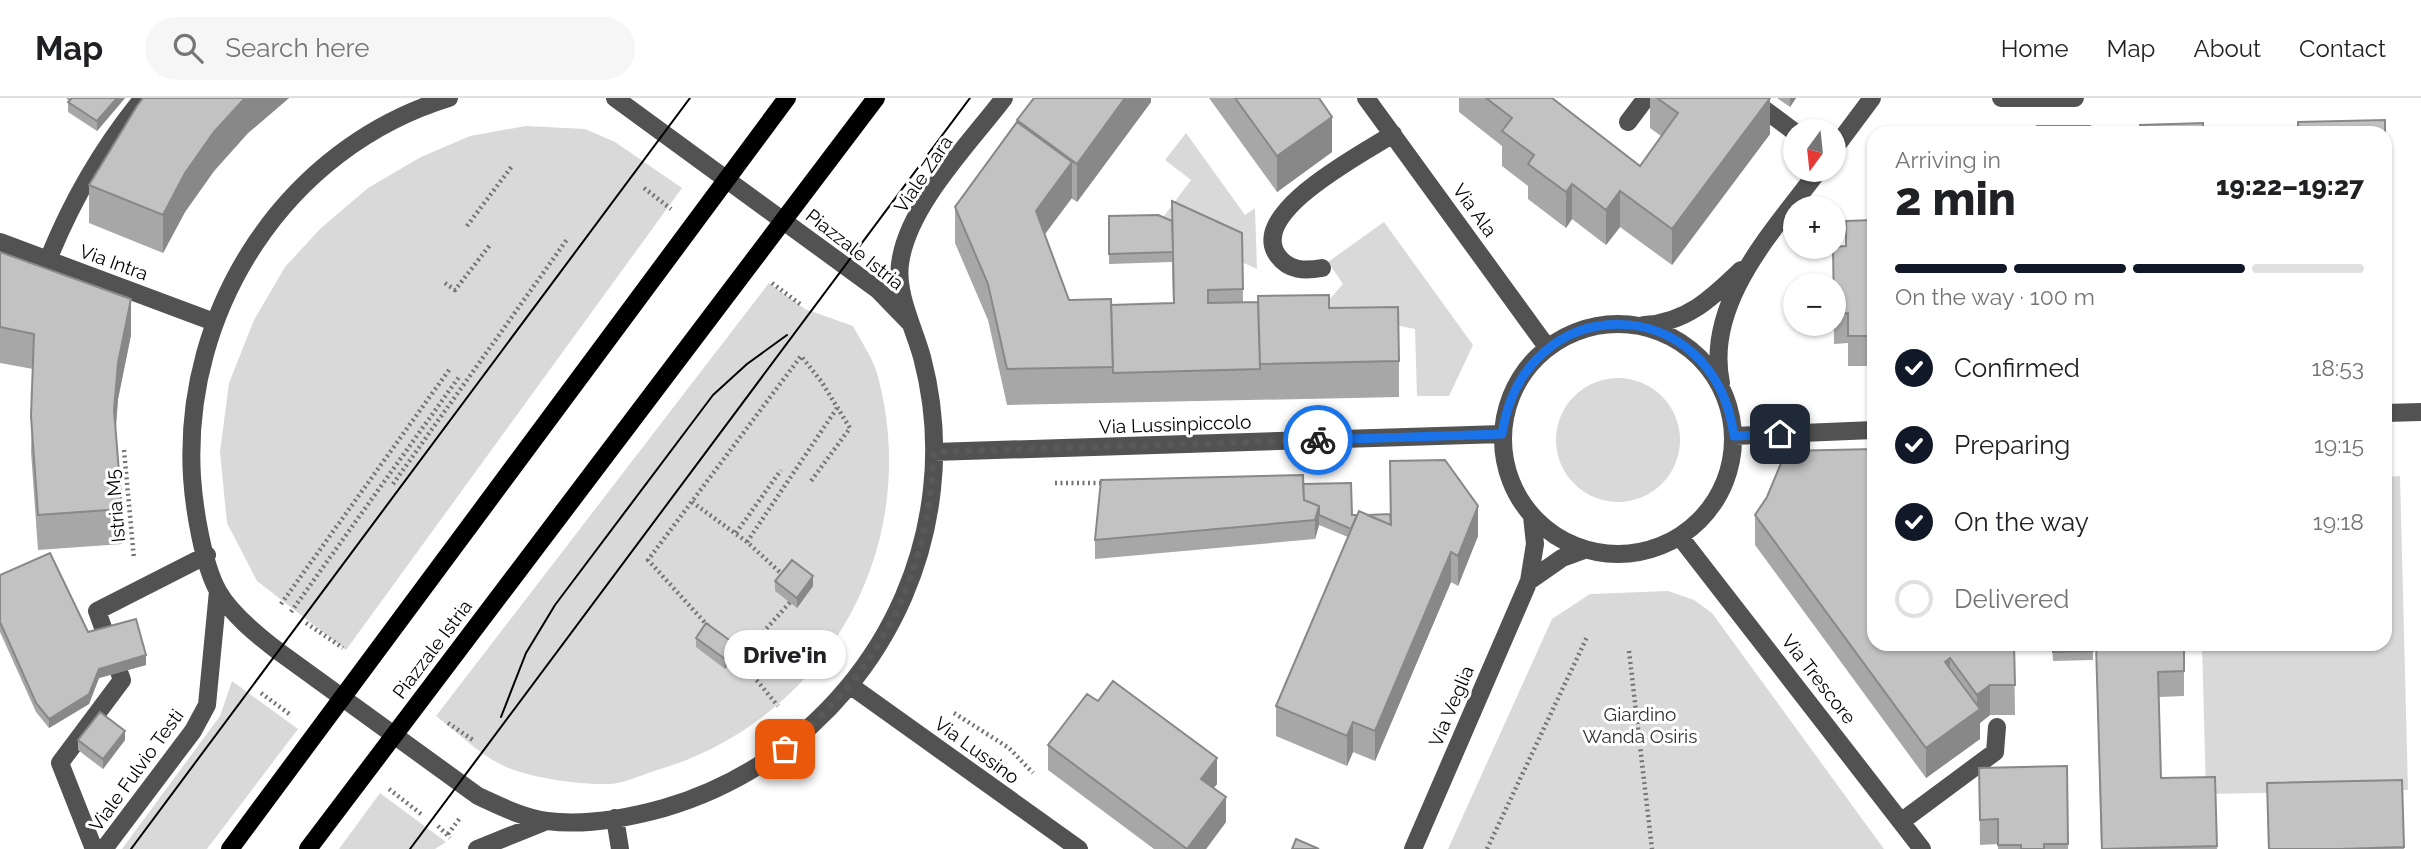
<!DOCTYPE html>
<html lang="en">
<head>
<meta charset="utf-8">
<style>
	body { margin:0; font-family:Raleway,sans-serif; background:#f6f6f6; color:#202124; height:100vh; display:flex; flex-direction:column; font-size:26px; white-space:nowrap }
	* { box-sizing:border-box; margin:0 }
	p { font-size:23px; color:#757577 }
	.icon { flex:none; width:38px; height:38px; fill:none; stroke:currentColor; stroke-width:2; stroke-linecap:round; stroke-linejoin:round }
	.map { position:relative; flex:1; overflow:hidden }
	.side { position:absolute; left:1867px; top:28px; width:525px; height:525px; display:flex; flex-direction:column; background:#fff; border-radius:21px; box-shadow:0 2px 5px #0004 }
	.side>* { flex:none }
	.needle { width:46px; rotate:195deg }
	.tools { position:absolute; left:1783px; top:21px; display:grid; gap:14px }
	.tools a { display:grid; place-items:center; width:63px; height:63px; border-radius:50%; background:#fff; box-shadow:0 2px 5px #0004; font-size:35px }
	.pin { position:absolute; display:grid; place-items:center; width:60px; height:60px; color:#fff; margin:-30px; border-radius:14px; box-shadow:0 4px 10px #0006 }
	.courier { position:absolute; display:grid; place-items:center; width:70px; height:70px; margin:-35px; border:5px solid #1a73e8; border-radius:50%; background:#fff; color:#222; box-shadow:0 2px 9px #0007 }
	.bubble { position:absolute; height:49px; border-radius:24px; background:#fff; box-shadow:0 2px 5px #0004; font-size:23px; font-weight:800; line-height:49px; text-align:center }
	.headline em { font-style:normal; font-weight:800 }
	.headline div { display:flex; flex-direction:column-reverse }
	.headline { display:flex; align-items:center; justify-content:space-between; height:119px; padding:0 28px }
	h1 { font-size:46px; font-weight:800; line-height:52px }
	.bar { display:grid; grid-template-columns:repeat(4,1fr); gap:10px 7px; align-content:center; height:84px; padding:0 28px }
	.bar i { height:9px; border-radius:5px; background:#e0e0e0 }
	.bar .current { background:#111827 }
	.bar p { grid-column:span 4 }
	ol { padding:0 28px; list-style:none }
	li { display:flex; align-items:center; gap:21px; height:77px }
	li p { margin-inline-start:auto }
	li .icon { padding:7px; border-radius:50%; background:#111827; color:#fff; stroke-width:4 }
	li:last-child { color:#757577 }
	li i { width:38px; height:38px; border:4px solid #e0e0e0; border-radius:50% }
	header { display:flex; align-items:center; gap:42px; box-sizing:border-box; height:98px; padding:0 35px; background:#fff; border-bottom:2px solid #e0e0e0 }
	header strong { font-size:33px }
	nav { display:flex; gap:38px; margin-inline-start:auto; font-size:24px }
	.search { width:490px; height:63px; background:#f6f6f6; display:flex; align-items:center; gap:18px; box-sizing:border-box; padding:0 24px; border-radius:38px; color:#757577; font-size:26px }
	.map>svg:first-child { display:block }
	.green { fill:#d9d9d9 }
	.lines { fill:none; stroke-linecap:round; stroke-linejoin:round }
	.path { stroke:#747474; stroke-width:4.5; stroke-dasharray:2 3.5; stroke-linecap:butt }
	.minor { stroke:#525252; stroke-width:18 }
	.major { stroke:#000; stroke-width:18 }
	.tram { stroke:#000; stroke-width:2 }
	.wall { fill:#a7a7a7 }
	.shaded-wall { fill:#888 }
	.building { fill:#c2c2c2; stroke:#888; stroke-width:2 }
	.done { stroke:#595959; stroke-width:7; stroke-dasharray:0 12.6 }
	.route { stroke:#1a73e8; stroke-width:9 }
	.labels { text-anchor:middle; stroke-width:6; stroke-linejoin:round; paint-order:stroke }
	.street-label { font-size:19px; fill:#000; stroke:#fff }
	.park-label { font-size:19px; fill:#303030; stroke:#fff }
</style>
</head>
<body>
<header>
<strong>Map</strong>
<div class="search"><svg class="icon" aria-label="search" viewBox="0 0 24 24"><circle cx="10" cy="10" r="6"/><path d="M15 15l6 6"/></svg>Search here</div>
<nav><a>Home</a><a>Map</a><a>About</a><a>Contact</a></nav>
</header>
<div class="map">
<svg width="2421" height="751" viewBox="0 0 2421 751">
	<rect width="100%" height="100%" fill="#fff"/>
	<path class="green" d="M526,28L585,31L615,44L682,90L346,552L257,483L227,425L220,354L229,285L254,222L285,169L321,130L368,90L421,59L470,38Z
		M1186,35L1245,117L1255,110L1257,171L1158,126L1191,82L1165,62Z
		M1384,124L1473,247L1449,298H1417L1415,231L1381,224L1329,225L1328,203L1343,186L1328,164Z
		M769,185L805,211L853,228C861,243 872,259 877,275C925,448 826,624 654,673C639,678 622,686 608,686C581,687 528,680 504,668C480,657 457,634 436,618Z
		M1556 342a62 62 0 1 1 124 0a62 62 0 1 1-124 0Z
		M2400,378L2408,692L2206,696L2202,546H2385V379Z
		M1668,493L1694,502L1712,515L1884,751H1448L1552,521L1590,496Z
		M232,583L298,631L207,751H122L220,618Z
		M380,695L446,744L435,751H339Z"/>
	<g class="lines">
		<path class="path" d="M644,90L671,111
			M467,128L512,68
			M445,185L455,192L490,147
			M772,185L800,206
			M124,352L134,461
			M1055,385H1104
			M393,386L568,140
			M692,404L747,444L784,478
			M736,435L781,372
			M747,444L837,310
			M281,506L449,272
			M291,514L459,279
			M306,525L343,550
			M708,528L648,462L801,258L821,283L850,330L811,383
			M1629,553L1652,751
			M733,555L739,561L793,501
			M739,561L778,608
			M261,595L292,618
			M954,615L1009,650L1033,675
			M448,625L473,642
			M389,691L421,716
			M438,728L450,740
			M448,736L460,720
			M1487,751L1587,539"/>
		<path class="minor" d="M449,0C286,50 182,211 192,379C194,410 203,466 218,493C231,516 257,537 278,553L478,698C500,708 523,720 547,723C585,728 628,720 664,710C809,668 916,541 932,391C937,347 933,301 922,259C914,230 896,196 900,166C907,108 970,45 1004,0
			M615,0L878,192L909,224
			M1366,0L1547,249
			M1749,0L1796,35
			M2001,0H2075
			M1628,24L1646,0
			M1834,51L1872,0
			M0,144L214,224
			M48,162C72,102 102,50 143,0
			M1322,170C1305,173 1289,173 1278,158C1246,115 1364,55 1393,36
			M1503 341a115 115 0 1 1 230 0a115 115 0 1 1-230 0Z
			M1644,227C1686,225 1712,200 1741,172
			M1721,285C1704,204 1775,131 1819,72
			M2385,315L2421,314
			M1734,338L1874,332
			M934,354L1502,336
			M1680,439L1922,751
			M1529,483L1562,460L1584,452
			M851,588L1079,751
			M615,720L620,751
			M1902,723L1995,654L1997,629
			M94,751L60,665L122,582L97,513L207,457
			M104,751L193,633L207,607L218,493
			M477,751L547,723
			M1413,751L1529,483L1535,446L1532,418"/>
		<path class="major" d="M230,751L787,0
			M308,751L876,0"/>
		<path class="tram" d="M501,619L526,555L555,507L713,297L747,266L787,237
			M131,751L690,0
			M410,751L970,0"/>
	</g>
	<path class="wall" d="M66,0H125L97,33L68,14V4L69,3Z
		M143,0H289L248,35L214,73L185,114L163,155L89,125V87Z
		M1151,0V4L1077,104L1071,100L1045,136L1069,202L1111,207L1173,205L1172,164L1109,166V118L1172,123L1242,135L1243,204L1329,210L1399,263V299L1007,307L988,222L955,145V109L1017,24V22Z
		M1209,0H1319L1332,54L1277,94Z
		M1459,0H1552L1640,68L1661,38L1650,30V0H1770V36L1672,167L1620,129L1606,147L1572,121L1566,130L1528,101V88L1502,68V48L1459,14Z
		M1777,0H1796L1790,9Z
		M1874,122V268H1848V245L1834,246L1833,149L1846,148V123Z
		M0,154L131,237L118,301L116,331L122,411V446L38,452L31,354L33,271L0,265Z
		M1390,363L1478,438L1458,488L1451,484L1375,663L1353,654L1347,668L1276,638V608L1348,439L1319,427L1315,441L1095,461V442L1303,386L1352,417L1390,416Z
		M1755,417L2014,546L2015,617H1990L1980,625V641L1926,680L1755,447Z
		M0,477L88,534L146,567L99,580L89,606L49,630L36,614L0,534Z
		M775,483L813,488L797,510L775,493Z
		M696,540L736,557L725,571L696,549Z
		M2052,546L2093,553V562L2053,563Z
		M2096,546H2184V598L2159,599L2161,680L2215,679L2217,751H2101Z
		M78,642H125L103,671L78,652Z
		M1048,647L1217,686L1213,690L1226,724L1206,751H1154L1048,672Z
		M2067,668L2068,751H1998V746L1980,747L1979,670Z
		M2402,682L2404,751H2268L2267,685Z"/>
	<path class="shaded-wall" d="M117,0H125L97,33V23Z
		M245,0H289L248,35L214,73L185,114L163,155V117L185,75L214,34Z
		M1125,0H1151V4L1077,104V66Z
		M1770,0V36L1672,167V131Z
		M1790,0H1796L1790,9Z
		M1332,19V54L1277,94V58Z
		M1072,64V100L1036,148V113Z
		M1572,86V121L1566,130V94Z
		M1620,93V129L1606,147V112Z
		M131,201V237L118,301L114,348V312L118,265Z
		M1319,408V427L1315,441V422Z
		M1478,408V438L1458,488V458Z
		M1451,454V484L1375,663V633Z
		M813,478V488L797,510V500Z
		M736,547V557L725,571V561Z
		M146,557V567L99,580L89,606L49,630V621L99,571Z
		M1950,560V590L1945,564Z
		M1990,587V617L1980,625V641L1926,680V650L1977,613V597Z
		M1353,624V654L1347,668V638Z
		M125,633V642L103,671V661Z
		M1217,660V686L1201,706V681Z
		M1226,699V724L1206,751H1187Z"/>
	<path class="building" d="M72,0H117L97,23L68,4Z
		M143,0H245L214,34L185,75L163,117L89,87L137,8Z
		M1034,0H1125L1077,66L1017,22Z
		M1235,0H1319L1332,19L1277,58Z
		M1486,0H1552L1640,68L1678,15L1657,0H1770L1672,131L1620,93L1606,112L1572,86L1566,94L1528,66L1534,57L1502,33L1512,20Z
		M2385,22V35H2298V24Z
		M1017,24L1072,64L1036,113L1069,202L1111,201L1113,269L1007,271L988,186L955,109Z
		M2203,25V35H2037V28H2090L2091,35L2140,33V27Z
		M1172,103L1242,135L1243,191L1208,192V205L1258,204L1260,271L1113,275L1111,207L1174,205Z
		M1158,117L1172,123L1173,154L1109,156V118Z
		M1874,122V238H1848V215L1834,216L1833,149L1846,148V123Z
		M0,154L131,201L118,265L114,312L122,411L38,417L31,318L34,236L0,229Z
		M1329,197V210L1398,209L1399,263L1260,266L1258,198Z
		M1874,351V546H2014L2015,587H1990L1977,597L1950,560L1945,564L1980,611L1926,650L1755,417L1767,399L1786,353Z
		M1445,362L1478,408L1458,458L1451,454L1375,633L1353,624L1347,638L1276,608L1359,413L1391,427L1390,363Z
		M1303,377L1304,402L1319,408L1315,422L1095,442L1101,382Z
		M1351,385L1352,417H1357L1351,431L1319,417V408L1304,402L1303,386Z
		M1390,416L1391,427L1367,417Z
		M50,455L88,534L136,521L146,557L99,571L89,596L49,621L36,605L0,524V477Z
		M792,462L813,478L797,500L775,483Z
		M706,525L736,547L725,561L696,540Z
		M2052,546H2092L2093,553L2053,554Z
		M2096,546H2184V573L2158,574L2161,680L2215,679L2217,748L2102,751Z
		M1113,583L1217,660L1201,681L1226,699L1187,751L1048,647L1087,596L1098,603Z
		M100,614L125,633L103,661L78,642Z
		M2067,668L2068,746H2044V751H2021V747H1998V721L1980,722L1979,670Z
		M2402,682L2404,749L2340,751H2269L2267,685Z
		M1296,741L1319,751H1292Z"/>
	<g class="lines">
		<path class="done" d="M785,651C882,570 927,481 934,354L1318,342"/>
		<path class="route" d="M1318,342L1502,336C1524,189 1714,190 1734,338L1780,336"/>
	</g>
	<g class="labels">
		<g class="street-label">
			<text transform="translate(923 76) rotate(-56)" y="7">Viale Zara</text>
			<text transform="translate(1475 112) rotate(54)" y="7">Via Ala</text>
			<text transform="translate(855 151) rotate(38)" y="7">Piazzale Istria</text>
			<text transform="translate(114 164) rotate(20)" y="7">Via Intra</text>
			<text transform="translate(1175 326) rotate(-2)" y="7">Via Lussinpiccolo</text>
			<text transform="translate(115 408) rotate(-95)" y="7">Istria M5</text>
			<text transform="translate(432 551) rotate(-53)" y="7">Piazzale Istria</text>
			<text transform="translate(1819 581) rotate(52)" y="7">Via Trescore</text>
			<text transform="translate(1451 608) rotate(-67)" y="7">Via Veglia</text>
			<text transform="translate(977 652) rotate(36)" y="7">Via Lussino</text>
			<text transform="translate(136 672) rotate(-54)" y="7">Viale Fulvio Testi</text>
		</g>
		<g class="park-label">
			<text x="1640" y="623">Giardino<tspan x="1640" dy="22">Wanda Osiris</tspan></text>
		</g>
	</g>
</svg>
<div class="tools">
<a><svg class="needle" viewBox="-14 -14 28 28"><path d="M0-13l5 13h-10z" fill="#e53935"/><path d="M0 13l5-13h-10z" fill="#757577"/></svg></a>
<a>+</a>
<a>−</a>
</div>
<div class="pin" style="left:785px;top:651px;background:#ea580c"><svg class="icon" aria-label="bag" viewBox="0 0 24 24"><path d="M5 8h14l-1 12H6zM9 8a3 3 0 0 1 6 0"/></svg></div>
<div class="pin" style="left:1780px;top:336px;background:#1f2937"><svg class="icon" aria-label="home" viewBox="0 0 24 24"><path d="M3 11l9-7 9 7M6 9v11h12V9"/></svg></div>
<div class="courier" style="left:1318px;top:342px"><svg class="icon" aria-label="bike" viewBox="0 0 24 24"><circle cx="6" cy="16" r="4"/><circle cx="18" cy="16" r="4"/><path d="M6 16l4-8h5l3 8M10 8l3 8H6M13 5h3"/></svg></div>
<div class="bubble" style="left:724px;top:532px;width:122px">Drive'in</div>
<section class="side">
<div class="headline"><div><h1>2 min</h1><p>Arriving in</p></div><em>19:22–19:27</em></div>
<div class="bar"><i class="current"></i><i class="current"></i><i class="current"></i><i></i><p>On the way · 100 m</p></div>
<ol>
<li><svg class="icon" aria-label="check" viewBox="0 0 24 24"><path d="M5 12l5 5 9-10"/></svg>Confirmed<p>18:53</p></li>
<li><svg class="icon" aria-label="check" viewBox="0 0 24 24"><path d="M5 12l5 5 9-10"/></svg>Preparing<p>19:15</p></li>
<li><svg class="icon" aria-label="check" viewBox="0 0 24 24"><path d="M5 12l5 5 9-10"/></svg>On the way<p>19:18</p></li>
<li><i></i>Delivered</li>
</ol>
</section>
</div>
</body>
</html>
